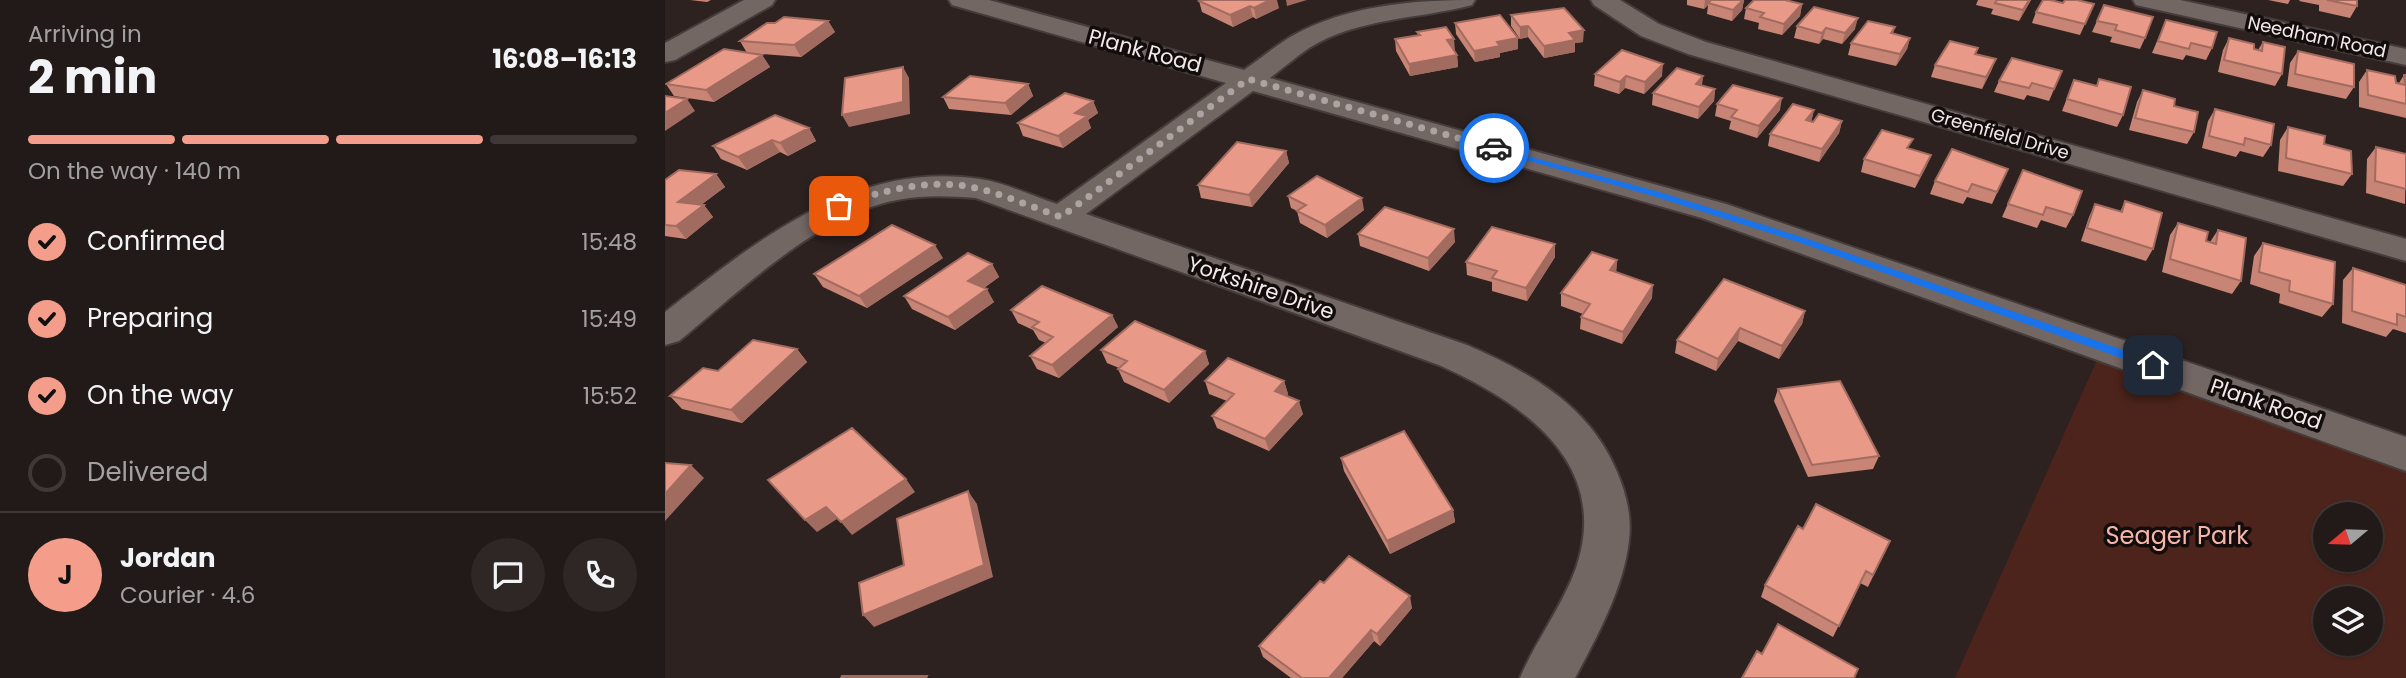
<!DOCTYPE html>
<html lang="en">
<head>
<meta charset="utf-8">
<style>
	body { margin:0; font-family:Poppins,sans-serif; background:#2e2725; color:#f1f3f6; height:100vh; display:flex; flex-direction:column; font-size:26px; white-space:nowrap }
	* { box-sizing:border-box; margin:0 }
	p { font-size:23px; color:#a2a1a2 }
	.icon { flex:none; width:38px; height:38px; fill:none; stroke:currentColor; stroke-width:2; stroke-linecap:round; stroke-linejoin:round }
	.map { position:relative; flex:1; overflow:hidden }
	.sheet { display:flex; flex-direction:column; background:#221a18; width:665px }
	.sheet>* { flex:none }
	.needle { width:46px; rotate:251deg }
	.buttons { position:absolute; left:1648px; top:502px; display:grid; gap:14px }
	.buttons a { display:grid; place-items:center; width:70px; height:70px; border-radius:50%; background:#221a18; box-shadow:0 2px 5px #0004,0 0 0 2px #3f3837; font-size:35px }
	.pin { position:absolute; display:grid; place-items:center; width:60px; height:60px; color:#fff; margin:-30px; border-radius:14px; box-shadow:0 4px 10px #0006 }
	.courier { position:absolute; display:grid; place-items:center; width:70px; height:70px; margin:-35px; border:5px solid #1a73e8; border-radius:50%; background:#fff; color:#222; box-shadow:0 2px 9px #0007 }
	.summary em { font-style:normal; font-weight:700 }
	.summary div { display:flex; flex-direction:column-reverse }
	.summary { display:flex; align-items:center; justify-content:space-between; height:119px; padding:0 28px }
	h1 { font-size:46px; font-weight:700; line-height:52px }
	.bar { display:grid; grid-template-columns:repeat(4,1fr); gap:10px 7px; align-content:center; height:84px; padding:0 28px }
	.bar i { height:9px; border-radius:5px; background:#3f3837 }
	.bar .selected { background:#f49d8b }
	.bar p { grid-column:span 4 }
	.line { display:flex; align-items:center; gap:18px; padding:0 28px; border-top:2px solid #3f3837 }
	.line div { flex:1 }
	.round { display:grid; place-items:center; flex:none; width:74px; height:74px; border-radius:37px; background:#2e2725 }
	ol { padding:0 28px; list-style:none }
	li { display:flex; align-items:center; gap:21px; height:77px }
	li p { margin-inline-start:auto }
	li .icon { padding:7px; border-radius:50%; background:#f49d8b; color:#111; stroke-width:4 }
	li:last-child { color:#a2a1a2 }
	li i { width:38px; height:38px; border:4px solid #3f3837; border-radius:50% }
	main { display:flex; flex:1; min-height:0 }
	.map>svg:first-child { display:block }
	.green { fill:#4d241b; fill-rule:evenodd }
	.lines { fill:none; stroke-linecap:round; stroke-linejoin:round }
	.minor-casing { stroke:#453d3b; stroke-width:4 }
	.minor { fill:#736764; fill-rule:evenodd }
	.wall { fill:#c88475 }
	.shaded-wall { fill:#a26b5f }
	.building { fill:#e89988; stroke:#a26b5f; stroke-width:2 }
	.route { fill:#1a73e8 }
	.done { stroke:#aca4a2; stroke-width:7; stroke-dasharray:0 12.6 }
	.labels { text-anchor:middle; stroke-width:7; stroke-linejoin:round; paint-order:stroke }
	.far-street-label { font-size:18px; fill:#f1eae8; stroke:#120d0c }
	.street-label { font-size:21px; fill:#f1eae8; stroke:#120d0c }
	.near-park-label { font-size:24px; fill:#f6b6a9; stroke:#120d0c }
</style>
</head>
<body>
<main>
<section class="sheet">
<div class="summary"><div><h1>2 min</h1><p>Arriving in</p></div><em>16:08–16:13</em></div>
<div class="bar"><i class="selected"></i><i class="selected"></i><i class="selected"></i><i></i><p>On the way · 140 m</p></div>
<ol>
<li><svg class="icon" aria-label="check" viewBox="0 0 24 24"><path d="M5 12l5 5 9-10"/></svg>Confirmed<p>15:48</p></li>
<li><svg class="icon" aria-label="check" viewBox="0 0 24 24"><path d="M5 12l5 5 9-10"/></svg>Preparing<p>15:49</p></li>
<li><svg class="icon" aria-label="check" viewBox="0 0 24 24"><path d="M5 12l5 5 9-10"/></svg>On the way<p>15:52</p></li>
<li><i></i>Delivered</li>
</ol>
<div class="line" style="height:126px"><b class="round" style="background:#f49d8b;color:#111">J</b><div><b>Jordan</b><p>Courier · 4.6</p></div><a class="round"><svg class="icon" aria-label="chat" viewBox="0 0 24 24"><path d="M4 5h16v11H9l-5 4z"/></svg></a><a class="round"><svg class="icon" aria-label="phone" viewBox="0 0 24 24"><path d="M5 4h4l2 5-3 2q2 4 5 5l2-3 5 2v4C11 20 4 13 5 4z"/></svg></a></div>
</section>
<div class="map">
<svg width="1741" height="678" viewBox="0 0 1741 678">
	<rect width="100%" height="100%" fill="#2d2220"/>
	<path class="green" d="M1432,360L1741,467V678H1290ZM1661,514H1706V560H1661ZM1661,598H1706V644H1661Z"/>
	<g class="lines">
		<defs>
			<path id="minor" d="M79,0H110L107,5L10,60L0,62V43Z
				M284,0H324L579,70C595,59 610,46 627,36C682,5 749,0 810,0L807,5C754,19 692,18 644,48C631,57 618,68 605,78L1061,204L1741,437V471L1037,218L588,91L421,214L802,345C865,372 925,406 952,472C961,493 967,517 964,540C959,587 932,637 910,678H855C871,640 897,607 911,568C947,463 857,402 774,365L311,198C284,196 259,195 232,200C152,215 75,291 14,341L0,345V312C93,240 190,160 315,179C341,183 367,196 392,204L561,83L287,5Z
				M926,0H955L994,24L1041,42L1741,239V261L1023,54L976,36L929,5Z
				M1468,0H1515L1741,49V65L1471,5Z"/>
		</defs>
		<use href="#minor" class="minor-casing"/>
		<use href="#minor" class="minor"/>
	</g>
	<path class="wall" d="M25,0H46L42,2Z
		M1022,0H1079L1077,10L1067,21L1042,14L1043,5L1039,9L1022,5Z
		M1313,0H1366L1354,21L1326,14L1328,9L1311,5Z
		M1603,0H1625L1623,4Z
		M1635,0H1692V6L1685,18L1654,11V5L1634,1Z
		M534,1L614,8L591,19L588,17L568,27L537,12Z
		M1398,3L1429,4L1415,35L1367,23L1371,12Z
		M1137,4L1135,16L1117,35L1093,29L1094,23L1079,19L1081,8Z
		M1439,5L1480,38L1475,49L1445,42L1447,37L1427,32Z
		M846,15L918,42L910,43V52L879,58L863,37L855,39L846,26Z
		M1501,20L1547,48L1541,60L1521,55L1518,60L1487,53Z
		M163,21L170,32L136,57L82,53L75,41L110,23Z
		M790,23L853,38V49L835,53V57L810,62L791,34Z
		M1132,26L1190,29L1177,44L1158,39L1154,44L1129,38Z
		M1230,27L1228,33L1245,38L1242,49L1231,66L1183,55L1186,43Z
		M752,32L789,39V51L792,55L793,67L745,76L731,51L730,39L753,35Z
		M1564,38L1593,50L1598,42L1617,74L1610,86L1553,72L1558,50Z
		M1313,48L1311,54L1331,59L1326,71L1317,89L1266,77L1270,65Z
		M1633,51L1689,87L1681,99L1622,86L1625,63Z
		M97,55L105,67L49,102L9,96L1,84Z
		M1702,70L1734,83L1739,75H1741V118L1694,107V82Z
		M1397,71L1384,101L1362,95L1359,100L1329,92L1334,81Z
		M930,74L997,76L979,94L960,88L954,94L929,86Z
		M1038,76L1037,85L1050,89L1049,101L1033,119L987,105L988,93Z
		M1409,80L1431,86L1458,115L1452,127L1397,111Z
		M363,84L368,96L346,115L284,109L278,97Z
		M1478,90L1509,106L1529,132L1522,144L1464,130L1472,102Z
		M428,101L433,113L423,120L426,128L398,148L358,136L353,123Z
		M1052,104L1115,110L1092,138L1064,129L1066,121L1050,116Z
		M1550,109L1606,145L1598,157L1575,151L1571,157L1537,148L1543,121Z
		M1149,110L1146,122L1177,121L1174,133L1154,162L1103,146L1105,134Z
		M1623,127L1659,144L1687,174L1678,186L1613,171L1615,140Z
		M144,128L151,141L123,156L115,152L82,170L56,159L48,146Z
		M1711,147L1741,154L1740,204L1701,193L1702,159Z
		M1245,149L1266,155L1261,167L1250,188L1196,172L1199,159Z
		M621,151L624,163L587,207L536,198L533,185Z
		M1343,169L1327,204L1302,197L1298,204L1265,194L1270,181Z
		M1358,170L1408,215L1401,228L1376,220L1372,228L1337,217Z
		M51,174L60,187L36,205H39L48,217L21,239L0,236V180Z
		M623,196L699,210L662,238L635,223L632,211L626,208Z
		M1460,201L1488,249L1481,261L1416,241L1424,217L1430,204L1455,212Z
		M1513,223L1541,241L1545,242L1553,230L1576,281L1567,294L1497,272L1505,235Z
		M693,234L790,242L764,271L695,246Z
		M1598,243L1668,304L1657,317L1614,303L1615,294L1585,284L1589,256Z
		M890,257L862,301L827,291V282L802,275L801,262Z
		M278,258L202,308L158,287L149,274Z
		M952,260L951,273L987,298L957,344L915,329L916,317L918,314L896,306V293Z
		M327,264L334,277L319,288L329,302L290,330L247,309L239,296Z
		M1688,268L1741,285V333L1728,329L1721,337L1677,323L1678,280Z
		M346,310L447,315L453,327L394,378L372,369L365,356L381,343L374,340L368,330L353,323Z
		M1140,311L1137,324L1114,359L1073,341L1051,371L1010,353L1012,340Z
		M132,349L142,362L77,423L17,409L5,396Z
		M436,350L540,351L544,364L504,403L459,382L453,369L454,368L442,363Z
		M540,381H619L623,394L621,396L638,414L604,451L552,428L547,416L562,401L544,394Z
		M1113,389L1214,456L1208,469L1143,477L1109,401Z
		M676,458L788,510L790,522L725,554L679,471Z
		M1138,529L1225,541L1203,587L1195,583L1168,637L1096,597L1100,585Z
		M659,583L747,608L715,646L709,641L677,678H626L598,657L594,646Z"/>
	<path class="shaded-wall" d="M605,0H612L614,8L591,19L589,8Z
		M621,0H642L622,6Z
		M1040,0H1044L1043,5L1039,9Z
		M1078,0H1079L1077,10L1067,21L1068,10Z
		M1364,0H1366L1354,21L1358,10Z
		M1137,4L1135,16L1117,35L1119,24Z
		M585,6L588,17L568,27L565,15Z
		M1193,18L1190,29L1177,44L1180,33Z
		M163,21L170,32L136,57L129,45Z
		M863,26V37L855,39V27Z
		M1161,28L1158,39L1154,44L1157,33Z
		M919,30L918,42L910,43V52L879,58V46L904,33Z
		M853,38V49L835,53V57L810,62L809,51L832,42Z
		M1245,38L1242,49L1231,66L1235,54Z
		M789,39L790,51L783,52L782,40Z
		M97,55L105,67L49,102L41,90Z
		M792,55L793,67L745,76L744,64Z
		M1331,59L1326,71L1317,89L1321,77Z
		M998,64L997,76L979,94L980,82Z
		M238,67L244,78L245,114L184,127L177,115Z
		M961,76L960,88L954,94L955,82Z
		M1038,76L1036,88L1031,84Z
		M363,84L368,96L346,115L340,103Z
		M1050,89L1049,101L1033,119L1034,107Z
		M1117,98L1115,110L1092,138L1094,126Z
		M22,99L30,111L0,131V113Z
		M428,101L433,113L423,120L426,128L398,148L393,136L410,113Z
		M1149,110L1146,122L1141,120Z
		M1177,121L1174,133L1154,162L1157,149Z
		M144,128L151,141L123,156L115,143Z
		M107,140L115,152L82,170L73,157Z
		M621,151L624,163L587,207L584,195Z
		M1266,155L1261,167L1250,188L1255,176Z
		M51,174L60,187L23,214L13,202Z
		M697,198L699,210L662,238L660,225Z
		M39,205L48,217L21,239L11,226Z
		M789,229L790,242L764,271L763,258Z
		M890,244V257L862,301L861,288Z
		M270,245L278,258L202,308L194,296Z
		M952,260L951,273L945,270Z
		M327,264L334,277L311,293L303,281Z
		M988,285L987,298L957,344L958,332Z
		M322,289L329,302L290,330L283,317Z
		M1140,311L1137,324L1114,359L1117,346Z
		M447,315L453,327L394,378L387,365Z
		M1075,328L1073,341L1051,371L1053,359Z
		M132,349L142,362L77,423L66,410Z
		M540,351L544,364L504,403L499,390Z
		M619,381L623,394L614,404L610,391Z
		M634,401L638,414L604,451L600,439Z
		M26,465L39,478L0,521V494Z
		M241,479L250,492L187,535L176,522Z
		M303,491L312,504L328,577L209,627L198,615Z
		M161,507L172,519L152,532L140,520Z
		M788,510L790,522L725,554L722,541Z
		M745,596L747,608L715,646L712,634Z
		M706,630L709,641L677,678H664Z"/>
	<path class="building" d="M536,0H605L589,8L585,6L565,15L534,1Z
		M1046,0H1078L1068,10L1043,3Z
		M1089,0H1120L1137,4L1119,24L1095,17L1099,13L1081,8Z
		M1332,0H1364L1358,10L1330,3Z
		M1378,0H1385L1398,3L1400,0H1412L1429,4L1420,24L1371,12Z
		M1662,0H1692V6Z
		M1439,5L1488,17L1480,38L1450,30L1452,25L1432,21Z
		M1149,7L1193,18L1180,33L1161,28L1157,33L1132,26Z
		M899,8L919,30L904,33L910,40L879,46L863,26L855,27L846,15Z
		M835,15L853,38L832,42L835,46L809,51L790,23Z
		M119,17L163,21L129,45L75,41L102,23H110Z
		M1501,20L1552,32L1547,48L1526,43L1524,49L1493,41Z
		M1203,21L1230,27L1226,33L1245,38L1235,54L1186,43Z
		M781,27L789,39L782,40L792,55L744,64L730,39L755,35L752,32Z
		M1564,38L1589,44V49L1597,51L1598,42L1620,47L1617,74L1559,60Z
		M1285,41L1313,48L1310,54L1331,59L1321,77L1270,65Z
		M59,49L97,55L41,90L1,84Z
		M957,50L998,64L980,82L961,76L955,82L930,74Z
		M1633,51L1689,64V87L1630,74Z
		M1347,58L1397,71L1389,89L1367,83L1364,88L1334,81Z
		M238,67V102L177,115L180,78Z
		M1012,68L1038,76L1031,84L1050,89L1034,107L988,93Z
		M1702,70L1730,76L1731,83L1740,85L1739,75H1741V104L1703,95Z
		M305,76L363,84L340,103L278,97Z
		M1434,79L1466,87L1458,115L1402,99L1409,80L1432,86Z
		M1068,85L1117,98L1094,126L1066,117L1072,110L1052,104Z
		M1478,90L1510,99L1509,106L1533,112L1529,132L1470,118Z
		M400,93L428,101L410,113L422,116L393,136L353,123Z
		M0,96L22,99L0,113Z
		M1128,104L1149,110L1141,120L1148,122L1154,114L1177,121L1157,149L1105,134Z
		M1550,109L1609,124L1606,145L1580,138L1579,145L1544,136Z
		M110,115L144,128L115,143L107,140L73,157L48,146Z
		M1623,127L1660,136L1659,144L1686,151L1687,174L1621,158Z
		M1217,130L1248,139L1242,148L1266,155L1255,176L1199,159Z
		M572,142L621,151L584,195L533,185Z
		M1711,147L1741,154V189L1710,181Z
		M1287,149L1343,169L1332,192L1307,184L1303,192L1270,181Z
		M14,170L51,174L13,202L39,205L11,226L0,225V180Z
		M1358,170L1417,191L1408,215L1381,207L1378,215L1343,204Z
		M652,176L697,198L660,225L632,211L641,205L623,196Z
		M1460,201L1497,213L1488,249L1422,228L1430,204L1457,212Z
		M720,207L789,229L763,258L693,234Z
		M1513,223L1543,232L1541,241L1551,244L1553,230L1581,238L1576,281L1505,259Z
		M227,225L270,245L194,296L149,274Z
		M827,227L890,244L861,288L827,278L832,271L801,262Z
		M1598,243L1670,262L1668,304L1624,291L1625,281L1594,272Z
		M927,252L952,260L945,270L988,285L958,332L916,317L925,304L896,293Z
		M303,253L327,264L303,281L322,289L283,317L239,296Z
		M1688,268L1741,285V317L1732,314V325L1687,311Z
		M1059,279L1140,311L1117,346L1075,328L1053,359L1012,340Z
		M377,286L447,315L387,365L365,356L388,337L367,327L374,322L346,310Z
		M470,321L540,351L499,390L453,369L462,361L436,350Z
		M88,340L132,349L66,410L5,396L38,368L53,371Z
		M563,358L619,381L610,391L634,401L600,439L547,416L569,394L540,381Z
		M1175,381L1214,456L1147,465L1113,389Z
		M187,428L241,479L176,522L161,507L140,520L103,480Z
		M739,431L788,510L722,541L676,458Z
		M0,463L26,465L0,494Z
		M303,491L319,565L198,615L194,583L239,565L232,519Z
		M1151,504L1225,541L1208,575L1201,571L1174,626L1100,585L1133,526L1138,529Z
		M684,556L745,596L712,634L706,630L664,678H637L594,646L655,581L659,583Z
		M1113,624L1193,669L1189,678H1077L1092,651L1097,654Z
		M177,676H262L261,678H176Z"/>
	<path class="route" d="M826,146L998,193L1143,239L1492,362L1494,365L1492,368H1484L1136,243L991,197L826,150Z"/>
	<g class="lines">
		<path class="done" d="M174,206C218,190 268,177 315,189C343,196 369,208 396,217L583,79L829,148"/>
	</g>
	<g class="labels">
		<g class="far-street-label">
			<text transform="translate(1652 37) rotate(12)" y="6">Needham Road</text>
			<text transform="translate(1335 134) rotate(16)" y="6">Greenfield Drive</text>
		</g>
		<g class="street-label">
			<text transform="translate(480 51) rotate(15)" y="7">Plank Road</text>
			<text transform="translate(596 288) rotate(19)" y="7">Yorkshire Drive</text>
			<text transform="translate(1601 404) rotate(19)" y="7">Plank Road</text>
		</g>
		<g class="near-park-label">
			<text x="1512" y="544">Seager Park</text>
		</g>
	</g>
</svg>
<div class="buttons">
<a><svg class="needle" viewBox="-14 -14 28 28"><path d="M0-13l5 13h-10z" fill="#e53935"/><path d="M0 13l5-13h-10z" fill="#a2a1a2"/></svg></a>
<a><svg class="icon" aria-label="layers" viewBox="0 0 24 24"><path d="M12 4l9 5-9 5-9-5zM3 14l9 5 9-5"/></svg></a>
</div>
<div class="pin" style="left:174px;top:206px;background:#ea580c"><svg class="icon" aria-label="bag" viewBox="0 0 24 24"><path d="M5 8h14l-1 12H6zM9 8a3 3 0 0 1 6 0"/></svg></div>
<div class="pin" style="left:1488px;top:365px;background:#1f2937"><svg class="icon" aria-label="home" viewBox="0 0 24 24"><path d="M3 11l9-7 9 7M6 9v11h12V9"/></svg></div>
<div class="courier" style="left:829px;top:148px"><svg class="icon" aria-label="car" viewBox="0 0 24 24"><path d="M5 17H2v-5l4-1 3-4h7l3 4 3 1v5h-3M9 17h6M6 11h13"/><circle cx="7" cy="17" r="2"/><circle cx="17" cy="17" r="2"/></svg></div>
</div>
</main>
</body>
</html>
